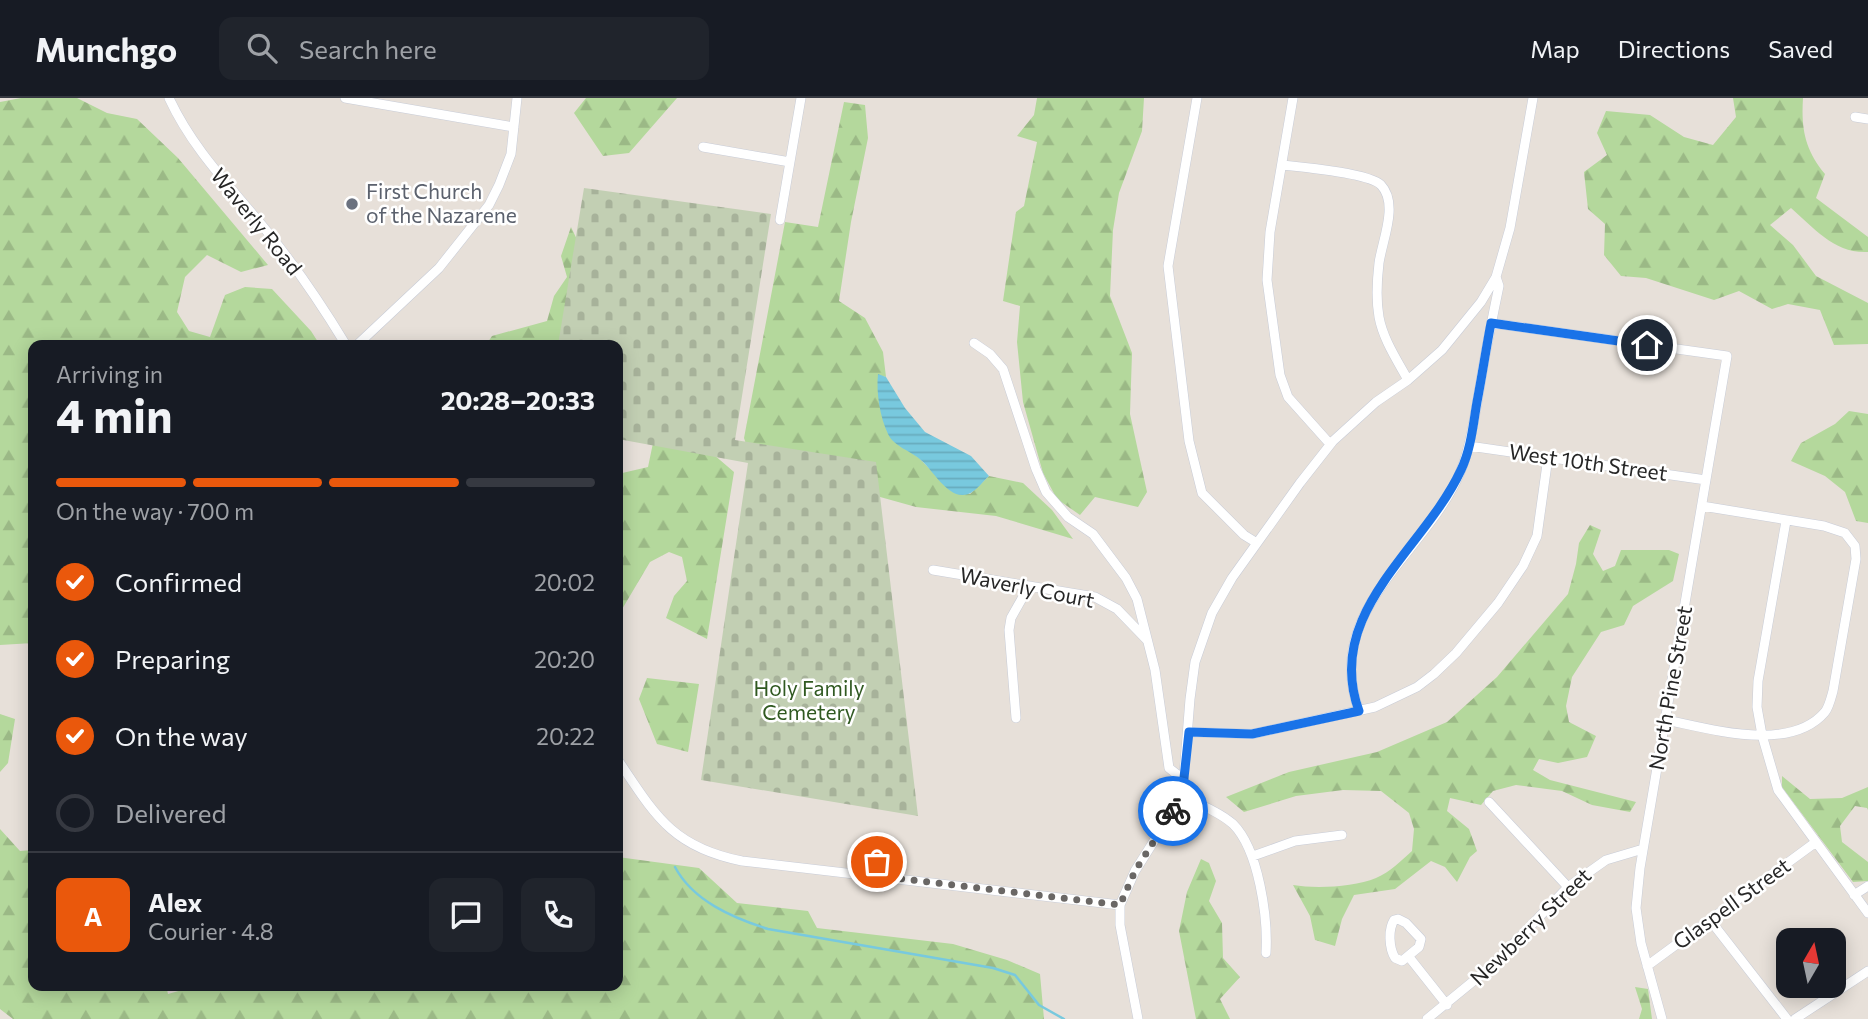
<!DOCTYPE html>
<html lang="en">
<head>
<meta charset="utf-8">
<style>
	body { margin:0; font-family:Commissioner,sans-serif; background:#20242c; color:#f1f3f6; height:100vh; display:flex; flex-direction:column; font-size:26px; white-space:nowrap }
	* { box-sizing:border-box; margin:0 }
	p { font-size:23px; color:#9ea1a6 }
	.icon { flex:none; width:38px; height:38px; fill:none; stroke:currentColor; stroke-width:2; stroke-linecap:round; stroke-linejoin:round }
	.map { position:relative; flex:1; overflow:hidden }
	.details { position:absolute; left:28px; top:242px; width:595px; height:651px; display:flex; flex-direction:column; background:#171b24; border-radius:14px; box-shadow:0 4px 18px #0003 }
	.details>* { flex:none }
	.needle { width:46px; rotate:9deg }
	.controls { position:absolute; left:1776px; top:830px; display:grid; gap:14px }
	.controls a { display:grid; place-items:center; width:70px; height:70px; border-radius:14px; background:#171b24; box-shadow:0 4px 18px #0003; font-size:35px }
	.pin { position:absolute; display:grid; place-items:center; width:60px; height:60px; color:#fff; margin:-30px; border:4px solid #fff; border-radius:50%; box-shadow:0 2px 7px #0007 }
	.courier { position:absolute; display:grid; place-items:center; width:70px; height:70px; margin:-35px; border:5px solid #1a73e8; border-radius:50%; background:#fff; color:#222; box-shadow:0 2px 9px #0007 }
	.summary em { font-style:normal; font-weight:700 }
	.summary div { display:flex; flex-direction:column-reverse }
	.summary { display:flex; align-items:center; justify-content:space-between; height:119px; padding:0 28px }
	h1 { font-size:46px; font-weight:700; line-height:52px }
	.bar { display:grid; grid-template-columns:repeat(4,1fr); gap:10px 7px; align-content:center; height:84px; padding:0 28px }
	.bar i { height:9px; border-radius:5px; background:#363941 }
	.bar .selected { background:#ea580c }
	.bar p { grid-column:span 4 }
	.line { display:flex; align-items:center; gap:18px; padding:0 28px; border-top:2px solid #363941 }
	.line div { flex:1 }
	.round { display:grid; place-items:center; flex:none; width:74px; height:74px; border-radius:14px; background:#20242c }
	ol { padding:0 28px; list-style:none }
	li { display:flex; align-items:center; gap:21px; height:77px }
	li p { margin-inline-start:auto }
	li .icon { padding:7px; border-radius:50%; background:#ea580c; color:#fff; stroke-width:4 }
	li:last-child { color:#9ea1a6 }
	li i { width:38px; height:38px; border:4px solid #363941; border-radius:50% }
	header { display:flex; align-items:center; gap:42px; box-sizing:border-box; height:98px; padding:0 35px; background:#171b24; border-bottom:2px solid #363941 }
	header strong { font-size:33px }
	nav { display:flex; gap:38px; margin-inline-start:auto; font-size:24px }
	.search { width:490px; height:63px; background:#20242c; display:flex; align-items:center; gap:18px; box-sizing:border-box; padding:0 24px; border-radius:14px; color:#9ea1a6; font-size:26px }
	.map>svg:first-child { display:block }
	.forest { fill:url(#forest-firs) }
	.cemetery { fill:url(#cemetery-stones) }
	.water { fill:url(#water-rules) }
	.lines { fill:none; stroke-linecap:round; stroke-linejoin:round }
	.stream { stroke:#78c9de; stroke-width:2.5 }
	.minor-casing { stroke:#c8ccd7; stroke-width:10 }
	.minor { stroke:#fff; stroke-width:9 }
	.done { stroke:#6a6765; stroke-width:7; stroke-dasharray:0 12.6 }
	.route { stroke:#1a73e8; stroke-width:9 }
	.worship-dot { fill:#6b7280; stroke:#fff; stroke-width:2.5 }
	.labels { text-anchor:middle; stroke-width:5; stroke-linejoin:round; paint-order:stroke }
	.worship-label { font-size:21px; fill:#5b616d; stroke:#fff; text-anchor:start }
	.street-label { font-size:21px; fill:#262626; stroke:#fff }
	.park-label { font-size:21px; fill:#305921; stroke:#fff }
</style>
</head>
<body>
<header>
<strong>Munchgo</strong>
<div class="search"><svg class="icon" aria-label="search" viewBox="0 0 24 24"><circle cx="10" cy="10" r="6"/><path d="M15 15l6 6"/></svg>Search here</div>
<nav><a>Map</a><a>Directions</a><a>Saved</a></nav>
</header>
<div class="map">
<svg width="1868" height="921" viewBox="0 0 1868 921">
	<defs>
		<pattern id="forest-firs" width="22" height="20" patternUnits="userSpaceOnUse" patternTransform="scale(1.75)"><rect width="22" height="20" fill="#b4d89c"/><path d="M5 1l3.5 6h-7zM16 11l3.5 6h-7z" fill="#9bb986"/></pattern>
		<pattern id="cemetery-stones" width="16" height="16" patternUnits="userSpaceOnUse" patternTransform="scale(1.75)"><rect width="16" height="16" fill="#c2cfb3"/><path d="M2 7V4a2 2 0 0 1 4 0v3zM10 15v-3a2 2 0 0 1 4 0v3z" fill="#a7b29a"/></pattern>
		<pattern id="water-rules" width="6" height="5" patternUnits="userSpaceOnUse" patternTransform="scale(1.75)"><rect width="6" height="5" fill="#78c9de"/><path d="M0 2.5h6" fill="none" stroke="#68acbe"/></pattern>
	</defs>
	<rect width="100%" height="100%" fill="#e7e0d9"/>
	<path class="forest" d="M21,0H77L107,15L137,21L178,60L268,167L241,174L207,157L185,179L177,214L189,233L210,239L225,197L245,189L272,191L311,233L320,247H33V545L0,547V4Z
		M586,0H677L629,55L603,58L574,15Z
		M1037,0H1144L1142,33L1119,95L1113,132L1110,198L1132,255L1130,316L1147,394L1138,409L1095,399L1080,417L1057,401L1043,375L1023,304L1017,244L1020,208L1003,203L1016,114L1024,108L1037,44L1017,38L1034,17Z
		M1733,0H1803C1801,31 1805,52 1825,76L1816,100L1868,139V154C1835,156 1814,130 1791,110L1770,127L1793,147L1816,178L1868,205V246L1834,247L1820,212L1788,206L1772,211L1739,193L1714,202L1646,180L1621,178L1604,157L1605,126L1588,111L1584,74L1607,57L1597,35L1606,13L1650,17L1684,39L1713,47L1736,19Z
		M844,4L865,7L868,40L851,124L839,203L865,220L883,254L886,279L878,277L893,342L919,360L951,393L970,396L989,378L1023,385L1052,412L1073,441L996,418L916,409L873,397L748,352L744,340L785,124L818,129Z
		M571,129L581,150L603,247H486L492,238L547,223L554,198L567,179L561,158Z
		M1849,313L1868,316V425L1856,423L1845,394L1825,378L1791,363L1801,345L1835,326Z
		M653,345L713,356L734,374L707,541L666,520L674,498L687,483L682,459L669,454L650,464L618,518V376L648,369Z
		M1590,427L1601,432L1593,456L1603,473L1615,468L1621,452H1669L1679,456L1673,483L1633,508L1624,527L1601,534L1572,579L1566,608L1569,624L1596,638L1587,659L1558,665L1539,661L1533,672L1550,682L1636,704L1630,714L1592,707L1562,693L1516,687L1493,693L1481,707L1450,700L1447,713L1469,731L1477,753L1470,759L1457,784L1445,769L1431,763L1395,791L1354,797L1342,821L1335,848L1315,842L1310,818L1293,787C1316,791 1354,789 1376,780C1390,774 1401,763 1412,753L1414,731L1409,715L1381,693L1343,692L1296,698L1244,714L1226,699L1289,674L1377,654L1447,624L1497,579L1568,496L1576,466L1579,445Z
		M647,580L699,586L688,654L657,646L639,601Z
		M0,616L15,621L8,665L0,674Z
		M1782,678L1810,701L1842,700L1868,689V712L1867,710L1855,708L1840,728L1842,744L1868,764V783L1853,784L1782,689Z
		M0,731L20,753L33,752V887H166L168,896L182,892L183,887H618V759L699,770L737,805L808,813L817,830L953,846L1007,862L1040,876L1044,921H13L0,911Z
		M1201,761L1209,765L1216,783L1209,803L1222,825L1223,860L1240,879L1220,901L1230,921H1196L1179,833L1187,794Z
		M1635,889L1648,891L1652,921H1639L1642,911Z"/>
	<path class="cemetery" d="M584,90L771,116L735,342L876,364L918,718L701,682L748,365L618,341V247H558Z"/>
	<path class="water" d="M878,276L886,279L905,310L925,334L971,358L989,378C982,384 974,397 963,397C947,398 933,373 922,363C912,353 894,349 888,336C880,319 876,295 878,276Z"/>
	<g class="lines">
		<path class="stream" d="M675,769C693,803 733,820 768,831L993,870L1015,877L1039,907L1064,921"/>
		<defs>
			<path id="minor" d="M169,0C194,54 234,92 270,137C298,172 323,209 346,247
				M345,0L514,29
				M1197,0L1168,168L1189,343L1202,395L1244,437L1257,445
				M1293,0L1270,134L1267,182L1280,277L1288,299L1330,346
				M1855,19L1868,21
				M703,49L790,64
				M1282,67C1301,69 1369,75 1381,87C1399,106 1382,143 1379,165C1377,182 1376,202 1379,219C1383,241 1397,262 1408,282
				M780,122L801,0
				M1491,225L1727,258L1640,770L1636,810L1641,845L1662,921
				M974,245L990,256L1003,271L1036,371L1046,394L1068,419L1093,436L1126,480L1137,501L1155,572L1169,670L1184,682
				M357,247L439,170L489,107L499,87L511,56L517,0
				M1469,348L1706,382
				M1786,423L1758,583L1757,609L1762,637L1778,692L1868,815
				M933,472L1095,499L1117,511L1147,542
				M1359,613C1321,508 1432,453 1463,367C1472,342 1475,315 1480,288C1485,255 1492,222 1499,188L1496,179
				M1016,620L1009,532L1011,520L1029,488
				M1666,622C1711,631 1790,655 1825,614C1829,609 1831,600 1833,593L1856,461L1855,448L1845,435L1824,428L1702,408
				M1189,634L1252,636L1375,609L1417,589L1434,576L1456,555L1498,505L1523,468L1537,438L1548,359
				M618,662C655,717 672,749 742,763L1120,807
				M1180,698C1198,706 1218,713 1233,726C1259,752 1268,820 1266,855
				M1489,704L1568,789
				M1253,758L1295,743L1342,737
				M877,763L878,778
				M1854,797L1868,788
				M1398,821L1406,825L1421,841L1419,849L1402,863L1395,860C1389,850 1388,832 1394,822Z
				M1710,822L1787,921
				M1409,859L1447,907
				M1647,868L1816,744
				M1138,921L1120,827V807L1135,773L1178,705L1183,689L1190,601L1195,564L1212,515L1232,480L1300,385L1333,343L1376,304L1408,282L1442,252L1481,204L1496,179L1510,130L1533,0
				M1427,921L1493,867L1568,789L1606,762L1643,751
				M1795,921L1868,873"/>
		</defs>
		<use href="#minor" class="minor-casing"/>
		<use href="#minor" class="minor"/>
	</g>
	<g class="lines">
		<path class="done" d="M877,764L878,778L1120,807L1135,773L1173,713"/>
		<path class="route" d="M1173,713L1183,689L1189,634L1252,636L1359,613C1323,514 1424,452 1461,372C1471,351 1473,327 1477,304C1482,278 1486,251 1491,225L1647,247"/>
	</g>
	<circle class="worship-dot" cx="352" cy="106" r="7"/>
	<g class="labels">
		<g class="worship-label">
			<text x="366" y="101">First Church<tspan x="366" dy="24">of the Nazarene</tspan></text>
		</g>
		<g class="street-label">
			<text transform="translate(256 124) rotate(51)" y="7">Waverly Road</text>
			<text transform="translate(1588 365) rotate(8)" y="7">West 10th Street</text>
			<text transform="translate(1027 490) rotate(11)" y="7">Waverly Court</text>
			<text transform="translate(1671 590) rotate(-80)" y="7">North Pine Street</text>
			<text transform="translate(1732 806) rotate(-36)" y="7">Glaspell Street</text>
			<text transform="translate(1531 829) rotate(-44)" y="7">Newberry Street</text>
		</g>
		<g class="park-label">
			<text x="809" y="598">Holy Family<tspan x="809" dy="24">Cemetery</tspan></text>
		</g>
	</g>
</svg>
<div class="controls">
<a><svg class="needle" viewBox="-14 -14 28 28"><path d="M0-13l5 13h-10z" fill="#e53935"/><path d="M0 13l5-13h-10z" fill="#9ea1a6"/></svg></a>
</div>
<div class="pin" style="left:877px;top:764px;background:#ea580c"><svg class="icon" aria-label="bag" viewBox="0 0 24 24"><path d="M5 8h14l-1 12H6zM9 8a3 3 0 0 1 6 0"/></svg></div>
<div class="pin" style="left:1647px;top:247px;background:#1f2937"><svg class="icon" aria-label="home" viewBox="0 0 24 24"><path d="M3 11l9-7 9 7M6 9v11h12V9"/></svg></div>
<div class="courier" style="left:1173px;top:713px"><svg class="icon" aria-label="bike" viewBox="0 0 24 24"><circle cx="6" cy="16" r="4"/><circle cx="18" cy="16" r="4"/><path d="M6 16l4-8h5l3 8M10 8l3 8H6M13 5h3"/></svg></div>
<section class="details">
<div class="summary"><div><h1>4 min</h1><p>Arriving in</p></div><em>20:28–20:33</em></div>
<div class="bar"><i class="selected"></i><i class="selected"></i><i class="selected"></i><i></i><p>On the way · 700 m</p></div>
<ol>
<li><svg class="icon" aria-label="check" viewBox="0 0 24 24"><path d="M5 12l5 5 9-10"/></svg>Confirmed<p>20:02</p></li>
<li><svg class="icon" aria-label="check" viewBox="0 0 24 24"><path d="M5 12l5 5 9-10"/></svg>Preparing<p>20:20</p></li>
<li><svg class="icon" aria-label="check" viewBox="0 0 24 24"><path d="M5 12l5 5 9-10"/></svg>On the way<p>20:22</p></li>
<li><i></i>Delivered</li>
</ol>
<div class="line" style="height:126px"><b class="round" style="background:#ea580c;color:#fff">A</b><div><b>Alex</b><p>Courier · 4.8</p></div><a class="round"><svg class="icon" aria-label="chat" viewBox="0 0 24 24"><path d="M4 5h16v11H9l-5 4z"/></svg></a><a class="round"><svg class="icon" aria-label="phone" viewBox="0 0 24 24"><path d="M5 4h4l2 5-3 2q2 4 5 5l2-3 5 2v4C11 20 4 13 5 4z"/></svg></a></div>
</section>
</div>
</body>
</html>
